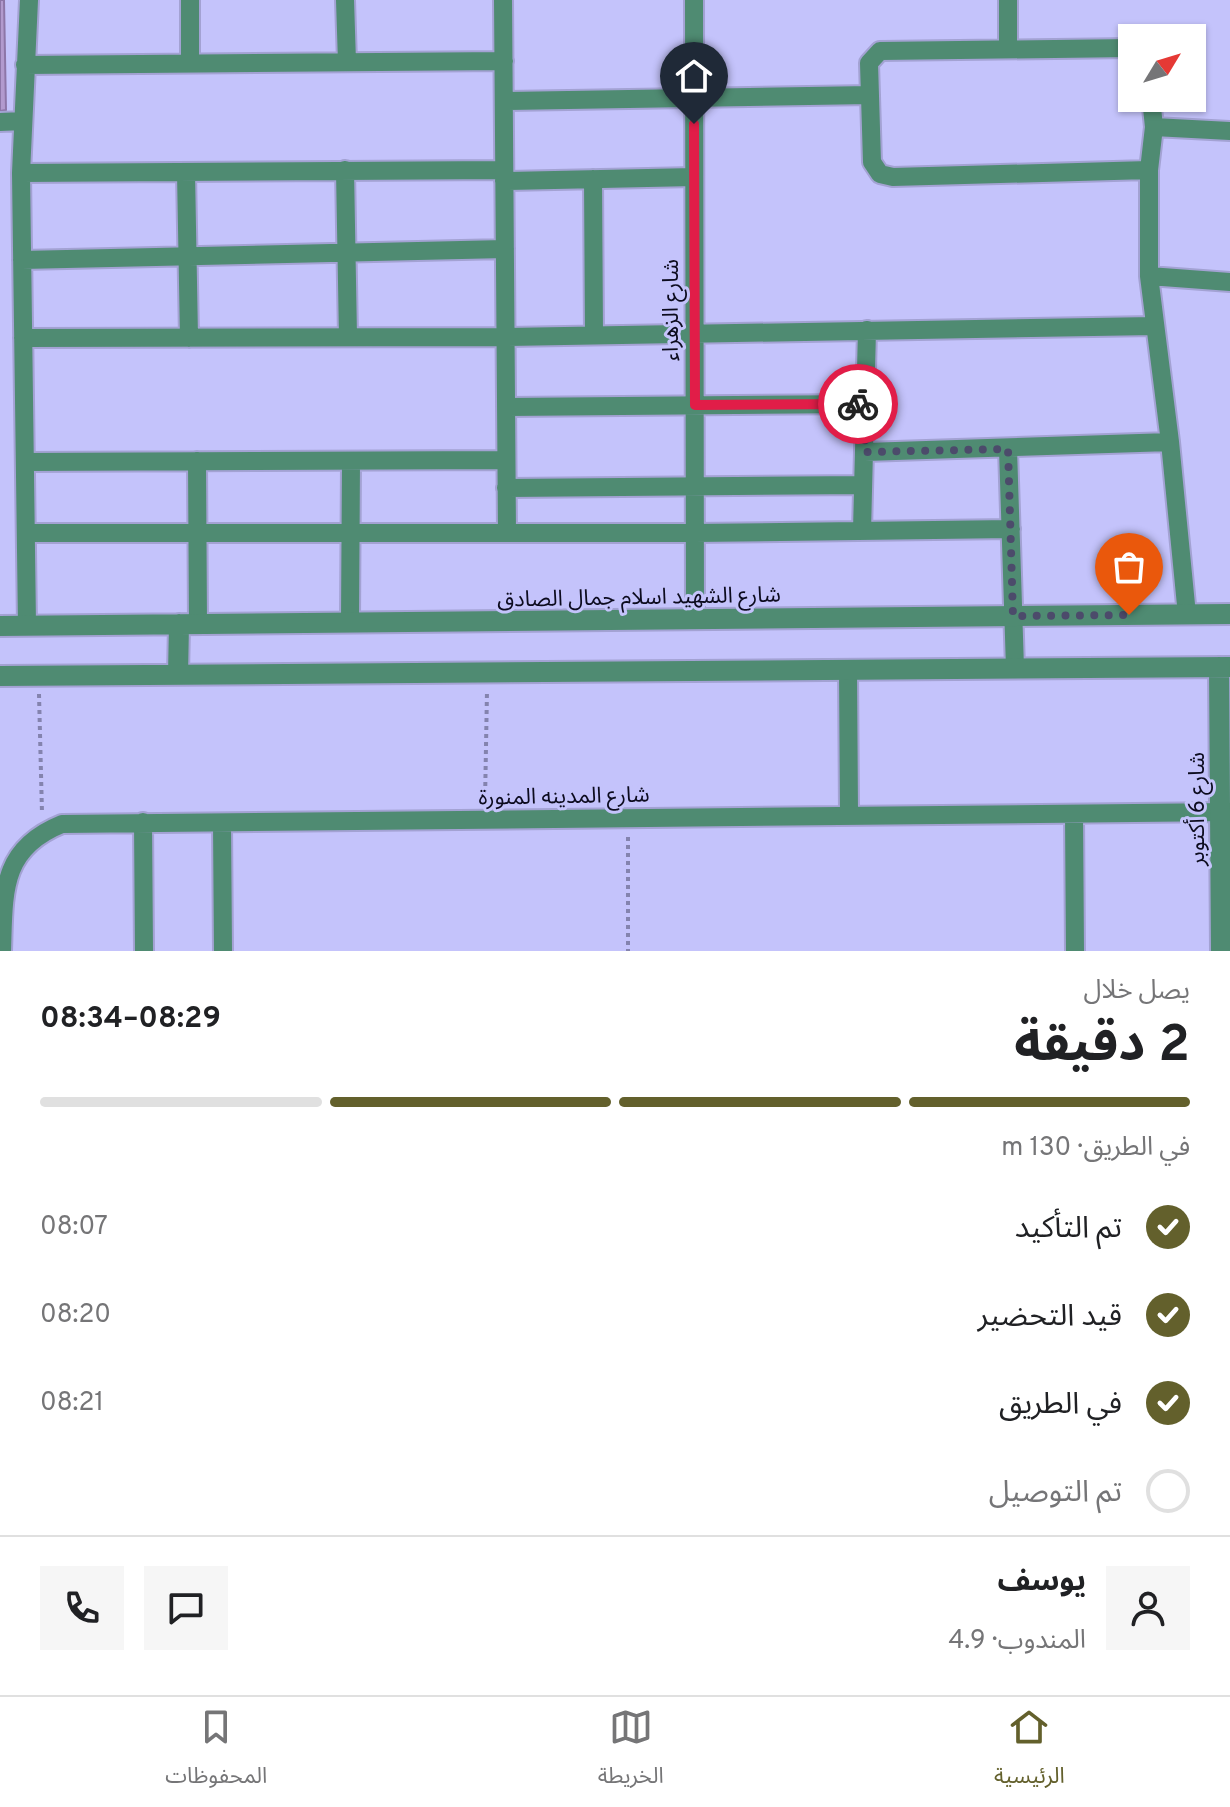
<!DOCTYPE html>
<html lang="ar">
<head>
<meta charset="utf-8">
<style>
	body { margin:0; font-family:Overpass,"Noto Sans Arabic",sans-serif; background:#f6f6f6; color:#202124; direction:rtl; height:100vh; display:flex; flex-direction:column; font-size:30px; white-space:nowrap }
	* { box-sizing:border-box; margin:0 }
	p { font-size:26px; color:#757577 }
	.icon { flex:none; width:44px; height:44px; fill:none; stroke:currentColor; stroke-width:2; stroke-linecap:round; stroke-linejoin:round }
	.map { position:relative; height:951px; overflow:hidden; direction:ltr }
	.details { display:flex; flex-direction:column; background:#fff; flex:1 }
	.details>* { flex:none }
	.needle { width:52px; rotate:52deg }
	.tools { position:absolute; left:1118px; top:24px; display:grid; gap:16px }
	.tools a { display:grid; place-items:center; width:88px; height:88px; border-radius:0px; background:#fff; box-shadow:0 2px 6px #0004; font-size:40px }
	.pin { position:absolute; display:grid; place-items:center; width:68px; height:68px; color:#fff; margin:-82px -34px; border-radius:50% 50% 50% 0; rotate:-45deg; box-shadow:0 0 8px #0007 }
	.pin .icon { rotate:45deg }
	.courier { position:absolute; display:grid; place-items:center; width:80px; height:80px; margin:-40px; border:6px solid #e11d48; border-radius:50%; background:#fff; color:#222; box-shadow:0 2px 10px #0007 }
	.head em { font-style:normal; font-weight:700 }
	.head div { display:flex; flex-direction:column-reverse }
	.head { display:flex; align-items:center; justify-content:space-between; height:136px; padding:0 40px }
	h1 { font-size:52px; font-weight:700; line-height:60px }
	.bar { display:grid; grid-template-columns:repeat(4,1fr); gap:12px 8px; align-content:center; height:96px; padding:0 40px }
	.bar i { height:10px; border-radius:6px; background:#e0e0e0 }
	.bar .selected { background:#63602c }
	.bar p { grid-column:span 4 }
	.line { display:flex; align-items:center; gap:20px; padding:0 40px; border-top:2px solid #e0e0e0 }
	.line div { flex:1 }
	.round { display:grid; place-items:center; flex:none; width:84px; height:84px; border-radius:0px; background:#f6f6f6 }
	ol { padding:0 40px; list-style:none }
	li { display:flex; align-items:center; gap:24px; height:88px }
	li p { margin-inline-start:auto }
	li .icon { padding:8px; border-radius:50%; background:#63602c; color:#fff; stroke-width:4 }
	li:last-child { color:#757577 }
	li i { width:44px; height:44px; border:4px solid #e0e0e0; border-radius:50% }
	.dock { display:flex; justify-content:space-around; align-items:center; height:112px; border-top:2px solid #e0e0e0; background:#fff; font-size:22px; color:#757577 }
	.dock a { display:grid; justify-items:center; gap:4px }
	.dock .selected { color:#63602c }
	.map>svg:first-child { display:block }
	.building { fill:#b29ace; stroke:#8d76a8; stroke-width:2 }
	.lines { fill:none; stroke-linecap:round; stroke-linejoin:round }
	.minor-casing { stroke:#a3a2d3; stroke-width:22 }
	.tertiary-casing { stroke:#a3a2d3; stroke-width:24 }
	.path { stroke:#8483ae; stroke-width:4; stroke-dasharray:4 4; stroke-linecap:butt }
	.minor { stroke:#4f8b72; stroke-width:18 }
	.tertiary { stroke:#4f8b72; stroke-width:20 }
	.done { stroke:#4c4b6b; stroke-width:8; stroke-dasharray:0 14.4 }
	.route { stroke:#e11d48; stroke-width:10 }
	.labels { text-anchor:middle; stroke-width:6; stroke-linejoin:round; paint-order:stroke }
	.street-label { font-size:22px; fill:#0c0b1e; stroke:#c4c3fb }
</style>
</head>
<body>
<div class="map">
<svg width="1230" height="951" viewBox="0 0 1230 951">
	<rect width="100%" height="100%" fill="#c4c3fb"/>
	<path class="building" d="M0,0H4L6,110L0,111Z"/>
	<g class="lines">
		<defs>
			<path id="minor" d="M345,0L347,62
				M503,0L507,533
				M694,0L695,619
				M1132,48L880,51L869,63L872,162L880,174L893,177L1149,170
				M1008,49V0
				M190,63V0
				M25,65L504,61
				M504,101L870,95
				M0,122L23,121
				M1154,127L1230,131
				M345,170L348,337
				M186,172L189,338
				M21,173L504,170
				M593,179L594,335
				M504,181L694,177
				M22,260L505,249
				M1149,276L1230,282
				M23,338L506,337L1154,326
				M506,407L865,404
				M1170,442L1187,615
				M1008,449L1015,668
				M865,452L1170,442L1149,276V170L1154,127L1151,98
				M197,461L198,624
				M25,462L506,460
				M506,488L863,485
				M862,531L867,330
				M27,533H695L1011,529
				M350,622L351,461
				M27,625L21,173L29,0
				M848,670L849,814
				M1074,814L1075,951
				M143,822L144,951
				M222,823L223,951
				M2,951C4,893 0,849 62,824L1230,812"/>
			<path id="tertiary" d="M0,626L1230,614
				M1219,667L1221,951
				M178,675L179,624
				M0,676L1230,667"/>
		</defs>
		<use href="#minor" class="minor-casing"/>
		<use href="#tertiary" class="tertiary-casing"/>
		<path class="path" d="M39,694L42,813
			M485,802L487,691
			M628,837V951"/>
		<use href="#minor" class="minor"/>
		<use href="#tertiary" class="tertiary"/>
	</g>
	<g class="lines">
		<path class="done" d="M858,404H865V452L1008,449L1013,616L1129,615"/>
		<path class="route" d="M694,124L695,405L858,404"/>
	</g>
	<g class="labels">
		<g class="street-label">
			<text transform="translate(670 310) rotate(-90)" y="8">شارع الزهراء</text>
			<text transform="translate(639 596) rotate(-1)" y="8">شارع الشهيد اسلام جمال الصادق</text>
			<text transform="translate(564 795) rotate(-1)" y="8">شارع المدينه المنورة</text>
			<text transform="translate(1196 809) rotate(-90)" y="8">شارع 6 أكتوبر</text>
		</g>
	</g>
</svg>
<div class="tools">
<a><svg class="needle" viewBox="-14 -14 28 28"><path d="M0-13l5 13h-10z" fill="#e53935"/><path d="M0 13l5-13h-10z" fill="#757577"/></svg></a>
</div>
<div class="pin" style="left:1129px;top:615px;background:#ea580c"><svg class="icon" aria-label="bag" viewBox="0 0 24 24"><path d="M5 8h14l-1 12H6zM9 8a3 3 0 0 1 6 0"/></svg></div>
<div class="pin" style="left:694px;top:124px;background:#1f2937"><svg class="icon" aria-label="home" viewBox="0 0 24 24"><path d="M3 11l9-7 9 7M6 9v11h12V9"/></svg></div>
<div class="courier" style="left:858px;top:404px"><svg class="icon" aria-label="bike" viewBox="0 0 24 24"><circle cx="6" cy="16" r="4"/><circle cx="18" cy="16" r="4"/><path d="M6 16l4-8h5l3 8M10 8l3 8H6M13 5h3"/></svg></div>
</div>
<section class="details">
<div class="head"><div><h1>2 دقيقة</h1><p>يصل خلال</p></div><em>08:29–08:34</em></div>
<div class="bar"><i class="selected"></i><i class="selected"></i><i class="selected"></i><i></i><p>في الطريق · 130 m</p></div>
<ol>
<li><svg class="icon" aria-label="check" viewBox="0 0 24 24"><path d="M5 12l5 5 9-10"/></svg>تم التأكيد<p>08:07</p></li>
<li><svg class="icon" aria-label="check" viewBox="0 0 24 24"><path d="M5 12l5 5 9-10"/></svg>قيد التحضير<p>08:20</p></li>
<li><svg class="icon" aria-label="check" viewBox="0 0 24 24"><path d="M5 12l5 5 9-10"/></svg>في الطريق<p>08:21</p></li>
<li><i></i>تم التوصيل</li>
</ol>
<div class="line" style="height:144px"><a class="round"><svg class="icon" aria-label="person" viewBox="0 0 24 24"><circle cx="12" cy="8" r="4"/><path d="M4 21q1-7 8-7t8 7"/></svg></a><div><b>يوسف</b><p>المندوب · 4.9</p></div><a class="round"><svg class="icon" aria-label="chat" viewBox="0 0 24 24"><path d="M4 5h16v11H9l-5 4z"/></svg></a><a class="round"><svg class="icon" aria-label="phone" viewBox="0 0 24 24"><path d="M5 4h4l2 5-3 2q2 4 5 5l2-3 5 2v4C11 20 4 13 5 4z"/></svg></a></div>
</section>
<nav class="dock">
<a class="selected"><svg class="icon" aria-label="home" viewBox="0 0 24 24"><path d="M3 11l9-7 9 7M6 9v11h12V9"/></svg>الرئيسية</a>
<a><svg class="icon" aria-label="map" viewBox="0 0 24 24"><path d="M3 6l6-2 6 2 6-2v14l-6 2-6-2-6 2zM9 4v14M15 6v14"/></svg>الخريطة</a>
<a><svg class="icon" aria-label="saved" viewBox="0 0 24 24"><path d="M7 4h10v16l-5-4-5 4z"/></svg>المحفوظات</a>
</nav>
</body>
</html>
